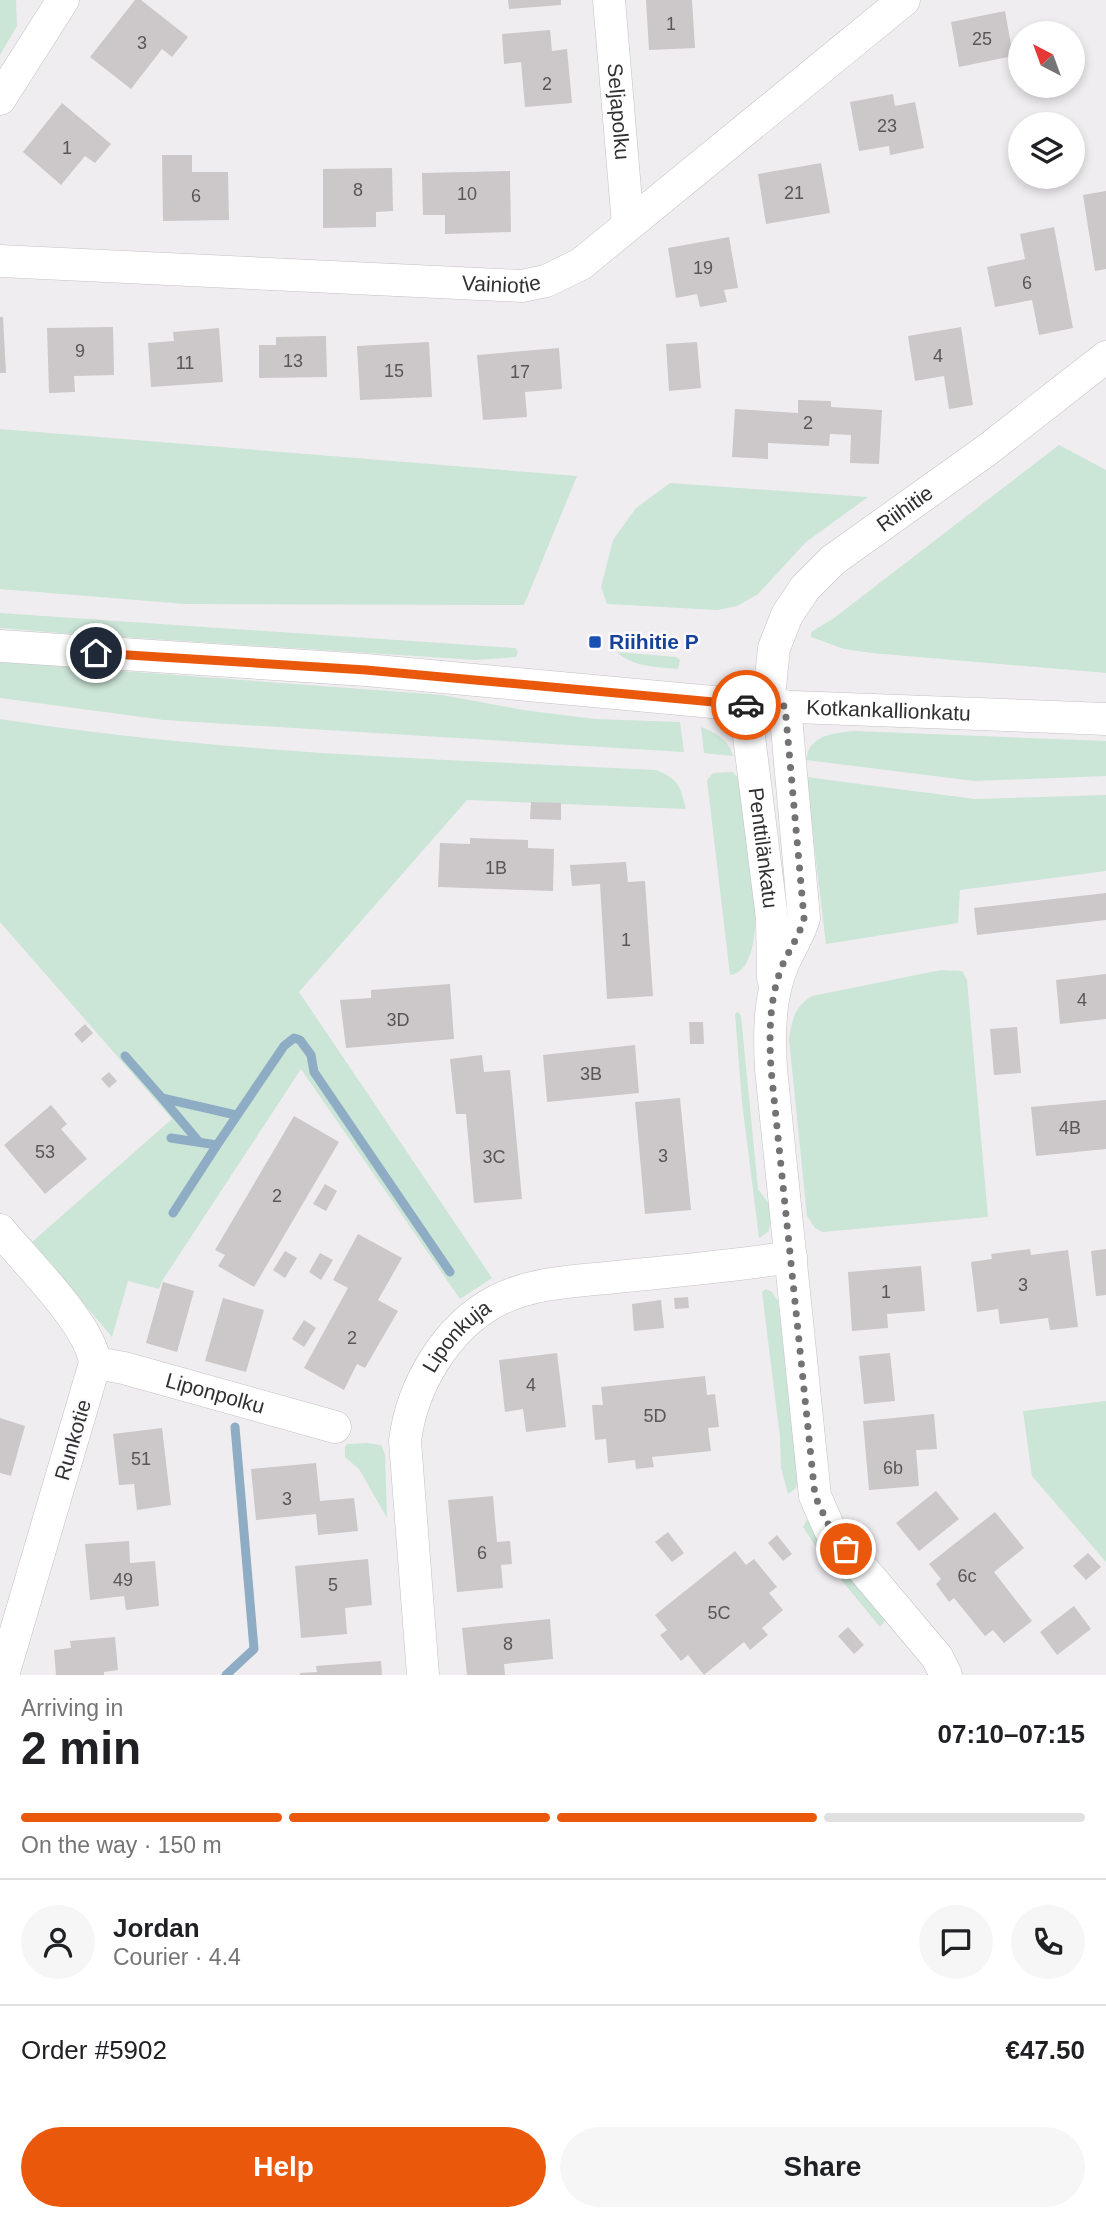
<!DOCTYPE html>
<html lang="en">
<head>
<meta charset="utf-8">
<style>
	body { margin:0; font-family:Helvetica,sans-serif; background:#f6f6f6; color:#202124; height:100vh; display:flex; flex-direction:column; font-size:26px; white-space:nowrap }
	* { box-sizing:border-box; margin:0 }
	p { font-size:23px; color:#757577 }
	.icon { flex:none; width:38px; height:38px; fill:none; stroke:currentColor; stroke-width:2; stroke-linecap:round; stroke-linejoin:round }
	.map { position:relative; height:1675px; overflow:hidden }
	.sheet { display:flex; flex-direction:column; background:#fff; flex:1 }
	.sheet>* { flex:none }
	.needle { width:46px; rotate:319deg }
	.controls { position:absolute; left:1008px; top:21px; display:grid; gap:14px }
	.controls a { display:grid; place-items:center; width:77px; height:77px; border-radius:50%; background:#fff; box-shadow:0 4px 10px #0003; font-size:35px }
	.pin { position:absolute; display:grid; place-items:center; width:60px; height:60px; color:#fff; margin:-30px; border:4px solid #fff; border-radius:50%; box-shadow:0 2px 7px #0007 }
	.courier { position:absolute; display:grid; place-items:center; width:70px; height:70px; margin:-35px; border:5px solid #ea580c; border-radius:50%; background:#fff; color:#222; box-shadow:0 2px 9px #0007 }
	.headline em { font-style:normal; font-weight:800 }
	.headline div { display:flex; flex-direction:column-reverse }
	.headline { display:flex; align-items:center; justify-content:space-between; height:119px; padding:0 21px }
	h1 { font-size:46px; font-weight:800; line-height:52px }
	.bar { display:grid; grid-template-columns:repeat(4,1fr); gap:10px 7px; align-content:center; height:84px; padding:0 21px }
	.bar i { height:9px; border-radius:5px; background:#e0e0e0 }
	.bar .selected { background:#ea580c }
	.bar p { grid-column:span 4 }
	.line { display:flex; align-items:center; gap:18px; padding:0 21px; border-top:2px solid #e0e0e0 }
	.line div { flex:1 }
	.round { display:grid; place-items:center; flex:none; width:74px; height:74px; border-radius:37px; background:#f6f6f6 }
	.action { display:flex; gap:14px; margin-top:auto; padding:14px 21px }
	.action a { flex:1; height:80px; border-radius:42px; background:#ea580c; color:#fff; font-size:28px; font-weight:800; line-height:80px; text-align:center }
	.action a+a { background:#f6f6f6; color:#202124 }
	.map>svg:first-child { display:block }
	.green { fill:#cbe5d7 }
	.lines { fill:none; stroke-linecap:round; stroke-linejoin:round }
	.stream { stroke:#8eadc5; stroke-width:9 }
	.building { fill:#ccc7c8 }
	.minor-casing { stroke:#c4c0c3; stroke-width:33 }
	.minor { stroke:#fff; stroke-width:32 }
	.done { stroke:#747374; stroke-width:7; stroke-dasharray:0 12.6 }
	.route { stroke:#ea580c; stroke-width:9 }
	.transit-dot { fill:#1a4fb4; stroke:#fdfafd; stroke-width:2.5 }
	.labels { text-anchor:middle; stroke-width:5; stroke-linejoin:round; paint-order:stroke }
	.number-label { font-size:18px; fill:#585658 }
	.street-label { font-size:21px; fill:#323132; stroke:#fdfafd }
	.transit-label { font-size:21px; font-weight:bold; fill:#164399; stroke:#fdfafd; text-anchor:start }
</style>
</head>
<body>
<div class="map">
<svg width="1106" height="1675" viewBox="0 0 1106 1675">
	<rect width="100%" height="100%" fill="#f0edf0"/>
	<path class="green" d="M0,0H16L17,26L0,55Z
		M0,429L577,476L524,605L186,604L0,589Z
		M1059,445L1106,470V673L872,653L844,649L811,637V632L834,618Z
		M670,483L868,497L806,542L758,594L737,606L718,610L607,604L601,587L613,540L636,508Z
		M0,613L515,648L518,652L516,657L476,660L61,633L0,628Z
		M617,652L676,657L680,660L678,669C658,667 632,667 617,652Z
		M0,662L442,695L523,710L595,719L680,722L684,752L164,720L0,698Z
		M0,719C217,753 437,759 656,770C679,779 680,786 686,809L467,800L299,992L492,1278L460,1299L301,1069L162,1281L159,1289L128,1281L112,1337L32,1242L172,1119L0,922Z
		M701,727C715,732 729,740 733,756L704,753Z
		M855,731L1106,741V776L974,781L806,760C809,734 835,733 855,731Z
		M732,772L742,781C746,814 777,969 730,975L707,780L713,773Z
		M806,777L975,799L1106,795V871L960,890L958,923L826,944Z
		M941,970L962,971L967,980L988,1217L822,1232L815,1228L807,1216L789,1039C792,1020 794,1007 812,996Z
		M738,1012L741,1016L758,1189L772,1208L769,1231L759,1238L742,1102L735,1014Z
		M766,1289L772,1292L778,1301L798,1478L796,1488L788,1494L781,1468L780,1437L762,1292Z
		M1106,1401V1562L1032,1476L1023,1411Z
		M367,1443L381,1445L385,1454L387,1518L359,1469L345,1457V1447L347,1444Z
		M807,1520H811L882,1613L885,1621L880,1627L824,1559L803,1527Z"/>
	<g class="lines">
		<path class="stream" d="M125,1056L162,1098L236,1115
			M162,1098L199,1142
			M171,1138L217,1145L284,1046L294,1038L300,1040L311,1055L314,1072L450,1272
			M173,1213L217,1145
			M226,1675L254,1649L235,1427"/>
	</g>
	<path class="building" d="M135,0H141L188,37L172,57L162,49L131,89L90,57Z
		M508,0H561V5L509,9Z
		M646,0H692L695,48L649,50Z
		M1005,11L1013,56L959,67L951,22Z
		M550,30L552,51L567,49L572,103L525,107L521,62L504,64L502,34Z
		M893,94L895,106L915,102L924,148L890,155L889,146L859,151L850,102Z
		M62,103L111,144L95,163L85,156L61,185L23,152Z
		M162,155H192V172H228L229,220L163,221Z
		M821,163L830,213L766,224L758,174Z
		M392,168L393,211L376,212V227L323,228V169Z
		M510,171L511,232L445,234V215H423L422,173Z
		M1106,191V269L1095,271L1083,195Z
		M1054,227L1073,328L1039,335L1032,300L995,307L987,267L1025,259L1020,234Z
		M729,237L738,288L724,290L727,302L700,307L697,294L676,298L668,248Z
		M0,317H3L6,373H0Z
		M113,327L114,375L74,376L75,392L49,393L47,328Z
		M961,327L973,405L949,409L944,376L915,381L908,336Z
		M219,328L223,382L151,387L148,343L174,341L173,332Z
		M326,336L327,377L259,378V345H276V337Z
		M429,342L432,397L360,400L357,346Z
		M697,342L701,388L669,391L666,344Z
		M559,348L562,389L525,392L527,417L483,420L477,355Z
		M798,400L831,401V407L882,410L879,464L850,463L851,435L830,434L829,446L768,443V459L732,457L735,409L798,413Z
		M531,802L561,803V820L530,819Z
		M470,838L528,840V848L554,849L553,891L438,887L440,843L470,844Z
		M626,862L628,882L645,881L653,996L607,999L600,884L572,886L570,865Z
		M1106,893V920L977,935L974,908Z
		M1106,974V1019L1060,1024L1056,980Z
		M450,984L454,1039L346,1048L340,1000L371,998V990Z
		M689,1022H703L704,1044H690Z
		M85,1024L93,1033L82,1043L74,1034Z
		M1017,1027L1021,1073L994,1075L990,1029Z
		M635,1045L639,1093L547,1102L543,1055Z
		M482,1055L484,1072L510,1070L522,1199L474,1203L466,1114H456L450,1059Z
		M109,1072L117,1081L109,1088L101,1079Z
		M680,1098L691,1210L645,1214L635,1102Z
		M1106,1100V1149L1036,1156L1031,1107Z
		M51,1105L67,1124L61,1129L87,1159L45,1194L4,1145Z
		M294,1116L339,1142L254,1287L218,1266L225,1255L215,1250Z
		M325,1184L337,1191L326,1211L313,1204Z
		M358,1234L402,1258L378,1300L398,1311L365,1368L357,1364L344,1390L304,1368L348,1288L333,1280Z
		M1030,1249L1031,1255L1068,1250L1078,1327L1050,1330L1048,1318L1000,1324L998,1309L977,1312L971,1262L992,1259L991,1254Z
		M1106,1249V1295L1096,1296L1091,1251Z
		M285,1251L297,1258L285,1278L273,1270Z
		M320,1253L333,1260L321,1280L309,1272Z
		M921,1266L925,1311L887,1314L888,1328L852,1331L848,1272Z
		M163,1282L194,1291L177,1352L146,1343Z
		M688,1297L689,1308L675,1309L674,1298Z
		M223,1298L264,1310L246,1372L205,1361Z
		M661,1300L664,1328L634,1331L632,1304Z
		M304,1320L316,1328L304,1347L292,1339Z
		M557,1353L566,1427L526,1432L523,1409L505,1412L499,1360Z
		M890,1353L895,1401L864,1404L859,1356Z
		M705,1376L707,1395L715,1394L719,1427L708,1428L711,1451L652,1457L654,1467L636,1469L635,1460L608,1463L606,1439L595,1440L592,1405H603L601,1387Z
		M934,1414L937,1449L916,1450L919,1486L869,1490L863,1421Z
		M0,1418L25,1426L11,1476L0,1473Z
		M162,1428L171,1505L137,1510L134,1484L119,1485L113,1434Z
		M316,1463L320,1501L354,1498L358,1531L318,1535L316,1514L256,1520L251,1469Z
		M936,1491L959,1519L919,1551L896,1523Z
		M493,1496L497,1542L510,1541L512,1564L501,1565L503,1588L457,1592L448,1500Z
		M995,1512L1024,1548L994,1572L1032,1621L1004,1643L993,1630L985,1636L954,1598L949,1602L936,1584L941,1579L929,1564Z
		M668,1532L684,1553L672,1562L655,1542Z
		M777,1535L792,1554L783,1561L768,1543Z
		M129,1541L130,1563L155,1561L159,1606L126,1610L124,1596L90,1600L85,1544Z
		M735,1551L746,1565L754,1559L777,1587L769,1593L783,1610L762,1628L768,1635L750,1650L744,1642L704,1675L688,1655L681,1661L660,1635L667,1630L655,1615Z
		M1088,1553L1101,1567L1086,1580L1073,1566Z
		M368,1559L372,1605L345,1608L347,1634L301,1638L295,1566Z
		M1074,1606L1091,1629L1057,1655L1040,1632Z
		M550,1619L553,1659L504,1664L505,1675H467L462,1628Z
		M848,1627L864,1645L854,1654L838,1636Z
		M115,1637L118,1670L104,1672V1675H56L54,1650L71,1648L70,1641Z
		M381,1661L382,1675H300V1673L317,1672L316,1666Z"/>
	<g class="lines">
		<defs>
			<g id="minor">
				<path id="s1" d="M609,0L628,225"/>
				<path d="M0,99L63,0"/>
				<path id="s2" d="M0,261L522,286L546,281L581,264L904,0"/>
				<path id="s3" d="M0,646L366,670L745,705L1106,719"/>
				<path id="s4" d="M745,705L772,918L773,978"/>
				<path id="s5" d="M768,706L774,648L787,615L805,588L833,560L987,450L1106,357"/>
				<path d="M785,706L804,918C799,935 790,948 783,964C769,997 769,1034 771,1069L815,1496L830,1530L937,1657L946,1675"/>
				<path d="M0,1230C26,1262 91,1325 95,1363L3,1675"/>
				<path id="s6" d="M95,1363L124,1368L335,1427"/>
				<path id="s7" d="M423,1675L405,1441C412,1385 447,1326 498,1300C534,1282 577,1281 617,1277C675,1271 733,1266 791,1257"/>
			</g>
		</defs>
		<use href="#minor" class="minor-casing"/>
		<use href="#minor" class="minor"/>
	</g>
	<g class="lines">
		<path class="done" d="M746,705L785,706L804,918C800,935 790,948 783,964C769,997 769,1034 771,1069L815,1496L831,1530L846,1549"/>
		<path class="route" d="M96,653L366,670L746,705"/>
	</g>
	<rect class="transit-dot" x="588" y="635" width="14" height="14" rx="3.5"/>
	<g class="labels">
		<g class="number-label">
			<text x="671" y="30">1</text>
			<text x="982" y="45">25</text>
			<text x="142" y="49">3</text>
			<text x="547" y="90">2</text>
			<text x="887" y="132">23</text>
			<text x="67" y="154">1</text>
			<text x="358" y="196">8</text>
			<text x="794" y="199">21</text>
			<text x="467" y="200">10</text>
			<text x="196" y="202">6</text>
			<text x="703" y="274">19</text>
			<text x="1027" y="289">6</text>
			<text x="80" y="357">9</text>
			<text x="938" y="362">4</text>
			<text x="293" y="367">13</text>
			<text x="185" y="369">11</text>
			<text x="394" y="377">15</text>
			<text x="520" y="378">17</text>
			<text x="808" y="429">2</text>
			<text x="496" y="874">1B</text>
			<text x="626" y="946">1</text>
			<text x="1082" y="1006">4</text>
			<text x="398" y="1026">3D</text>
			<text x="591" y="1080">3B</text>
			<text x="1070" y="1134">4B</text>
			<text x="45" y="1158">53</text>
			<text x="663" y="1162">3</text>
			<text x="494" y="1163">3C</text>
			<text x="277" y="1202">2</text>
			<text x="1023" y="1291">3</text>
			<text x="886" y="1298">1</text>
			<text x="352" y="1344">2</text>
			<text x="531" y="1391">4</text>
			<text x="655" y="1422">5D</text>
			<text x="141" y="1465">51</text>
			<text x="893" y="1474">6b</text>
			<text x="287" y="1505">3</text>
			<text x="482" y="1559">6</text>
			<text x="967" y="1582">6c</text>
			<text x="123" y="1586">49</text>
			<text x="333" y="1591">5</text>
			<text x="719" y="1619">5C</text>
			<text x="508" y="1650">8</text>
		</g>
		<g class="street-label">
			<text dy="7" stroke="none"><textPath href="#s1" startOffset="112">Seljapolku</textPath></text>
			<text dy="7" stroke="none"><textPath href="#s2" startOffset="502">Vainiotie</textPath></text>
			<text dy="7" stroke="none"><textPath href="#s5" startOffset="254">Riihitie</textPath></text>
			<text dy="7" stroke="none"><textPath href="#s3" startOffset="891">Kotkankallionkatu</textPath></text>
			<text dy="7" stroke="none"><textPath href="#s4" startOffset="144">Penttilänkatu</textPath></text>
			<text dy="7" stroke="none"><textPath href="#s7" startOffset="354">Liponkuja</textPath></text>
			<text dy="7" stroke="none"><textPath href="#s6" startOffset="124">Liponpolku</textPath></text>
			<text transform="translate(73 1440) rotate(-74)" y="7">Runkotie</text>
		</g>
		<g class="transit-label">
			<text x="609" y="649">Riihitie P</text>
		</g>
	</g>
</svg>
<div class="controls">
<a><svg class="needle" viewBox="-14 -14 28 28"><path d="M0-13l5 13h-10z" fill="#e53935"/><path d="M0 13l5-13h-10z" fill="#757577"/></svg></a>
<a><svg class="icon" aria-label="layers" viewBox="0 0 24 24"><path d="M12 4l9 5-9 5-9-5zM3 14l9 5 9-5"/></svg></a>
</div>
<div class="pin" style="left:846px;top:1549px;background:#ea580c"><svg class="icon" aria-label="bag" viewBox="0 0 24 24"><path d="M5 8h14l-1 12H6zM9 8a3 3 0 0 1 6 0"/></svg></div>
<div class="pin" style="left:96px;top:653px;background:#1f2937"><svg class="icon" aria-label="home" viewBox="0 0 24 24"><path d="M3 11l9-7 9 7M6 9v11h12V9"/></svg></div>
<div class="courier" style="left:746px;top:705px"><svg class="icon" aria-label="car" viewBox="0 0 24 24"><path d="M5 17H2v-5l4-1 3-4h7l3 4 3 1v5h-3M9 17h6M6 11h13"/><circle cx="7" cy="17" r="2"/><circle cx="17" cy="17" r="2"/></svg></div>
</div>
<section class="sheet">
<div class="headline"><div><h1>2 min</h1><p>Arriving in</p></div><em>07:10–07:15</em></div>
<div class="bar"><i class="selected"></i><i class="selected"></i><i class="selected"></i><i></i><p>On the way · 150 m</p></div>
<div class="line" style="height:126px"><a class="round"><svg class="icon" aria-label="person" viewBox="0 0 24 24"><circle cx="12" cy="8" r="4"/><path d="M4 21q1-7 8-7t8 7"/></svg></a><div><b>Jordan</b><p>Courier · 4.4</p></div><a class="round"><svg class="icon" aria-label="chat" viewBox="0 0 24 24"><path d="M4 5h16v11H9l-5 4z"/></svg></a><a class="round"><svg class="icon" aria-label="phone" viewBox="0 0 24 24"><path d="M5 4h4l2 5-3 2q2 4 5 5l2-3 5 2v4C11 20 4 13 5 4z"/></svg></a></div>
<div class="line" style="height:91px"><div>Order #5902</div><b>€47.50</b></div>
<div class="action"><a>Help</a><a>Share</a></div>
</section>
</body>
</html>
